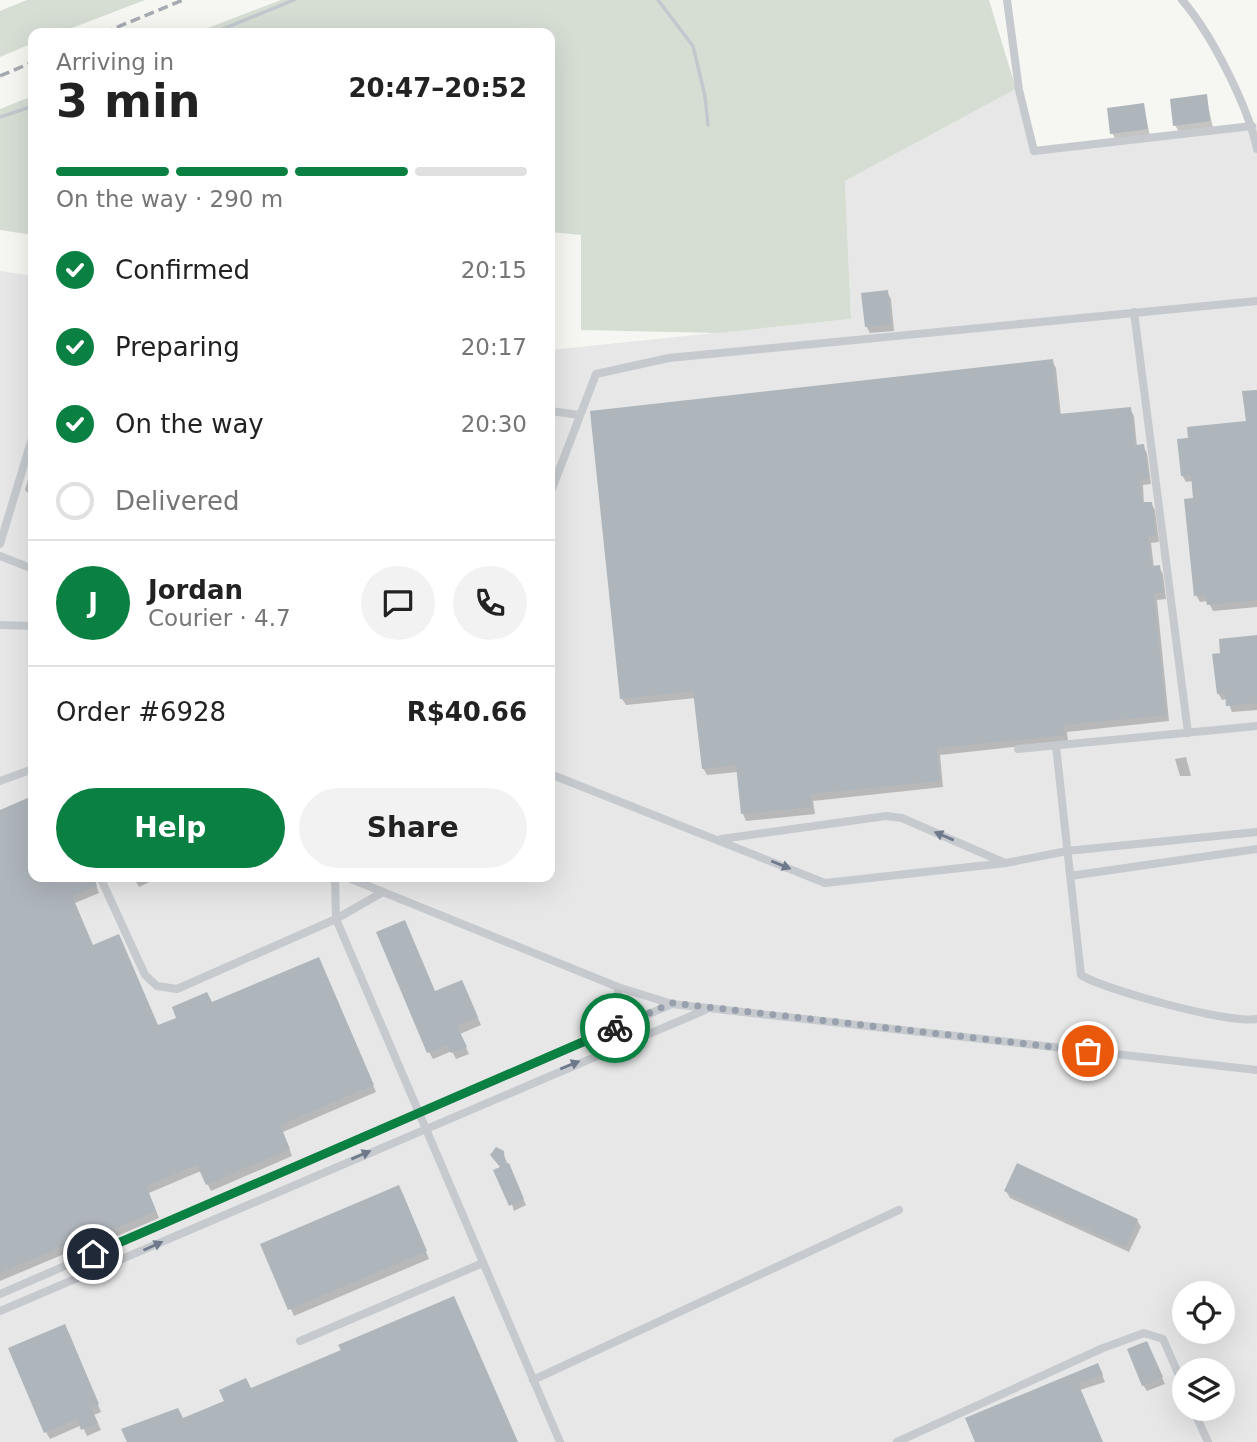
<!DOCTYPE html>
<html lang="en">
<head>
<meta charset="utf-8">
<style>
	body { margin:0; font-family:"DejaVu Sans",sans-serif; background:#f2f2f2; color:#222; height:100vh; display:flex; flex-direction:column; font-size:26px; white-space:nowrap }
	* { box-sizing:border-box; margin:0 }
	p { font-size:23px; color:#767676 }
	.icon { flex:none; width:38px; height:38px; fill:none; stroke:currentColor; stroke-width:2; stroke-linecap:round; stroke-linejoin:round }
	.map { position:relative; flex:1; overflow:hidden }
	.panel { position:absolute; left:28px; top:28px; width:527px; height:854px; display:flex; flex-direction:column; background:#fff; border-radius:14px; box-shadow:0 7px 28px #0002 }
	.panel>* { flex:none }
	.buttons { position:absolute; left:1172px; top:1281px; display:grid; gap:14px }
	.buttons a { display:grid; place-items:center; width:63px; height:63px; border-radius:50%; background:#fff; box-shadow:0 7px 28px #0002; font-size:35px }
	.pin { position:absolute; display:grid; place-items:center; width:60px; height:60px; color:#fff; margin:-30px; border:4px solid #fff; border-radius:50%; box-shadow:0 2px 7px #0007 }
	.courier { position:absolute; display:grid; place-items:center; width:70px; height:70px; margin:-35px; border:5px solid #0b8043; border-radius:50%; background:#fff; color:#222; box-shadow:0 2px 9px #0007 }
	.summary em { font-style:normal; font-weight:700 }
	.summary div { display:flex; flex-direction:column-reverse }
	.summary { display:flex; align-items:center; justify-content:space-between; height:119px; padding:0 28px }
	h1 { font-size:46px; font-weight:700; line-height:52px }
	.bar { display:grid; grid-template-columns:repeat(4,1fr); gap:10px 7px; align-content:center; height:84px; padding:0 28px }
	.bar i { height:9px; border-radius:5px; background:#e0e0e0 }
	.bar .on { background:#0b8043 }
	.bar p { grid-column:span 4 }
	.line { display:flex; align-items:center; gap:18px; padding:0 28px; border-top:2px solid #e0e0e0 }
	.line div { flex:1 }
	.round { display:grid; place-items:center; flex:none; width:74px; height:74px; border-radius:37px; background:#f2f2f2 }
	ol { padding:0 28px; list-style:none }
	li { display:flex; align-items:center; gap:21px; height:77px }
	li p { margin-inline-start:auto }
	li .icon { padding:7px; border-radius:50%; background:#0b8043; color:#fff; stroke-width:4 }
	li:last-child { color:#767676 }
	li i { width:38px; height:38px; border:4px solid #e0e0e0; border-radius:50% }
	.primary-button { display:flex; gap:14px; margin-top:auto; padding:14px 28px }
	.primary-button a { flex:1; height:80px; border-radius:42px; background:#0b8043; color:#fff; font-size:28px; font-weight:700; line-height:80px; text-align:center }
	.primary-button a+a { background:#f2f2f2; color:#222 }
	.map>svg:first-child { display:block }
	.built { fill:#e6e7e6; fill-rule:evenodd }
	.green { fill:#d6ded4 }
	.shadow { fill:#0003 }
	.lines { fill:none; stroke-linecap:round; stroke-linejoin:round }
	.stream { stroke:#c1c9cf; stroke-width:3.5 }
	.building { fill:#aeb5bb }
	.service { stroke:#c6c9cd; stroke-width:8 }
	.rail { stroke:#a6aab1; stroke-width:3.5; stroke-dasharray:10 5; stroke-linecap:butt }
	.oneway { fill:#6e7a8c }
	.done { stroke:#97a0ac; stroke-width:7; stroke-dasharray:0 12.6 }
	.route { stroke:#0b8043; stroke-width:9 }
</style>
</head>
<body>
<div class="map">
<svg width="1257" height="1442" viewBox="0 0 1257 1442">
	<rect width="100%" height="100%" fill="#f6f6f3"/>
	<path class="built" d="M1016,89L1034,151L1257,124V1442H0V271L33,276V877H550V350L851,319L845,181ZM1185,1293H1223V1332H1185ZM1185,1370H1223V1409H1185Z"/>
	<path class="green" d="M27,0H145L59,33H33V43L0,57V11Z
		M281,0H989L1016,89L845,181L851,319L718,333L581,330V235L550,232V33H195Z
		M33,96V235L0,230V109Z"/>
	<path class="shadow" d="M1206,96L1213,128L1179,132L1175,125Z
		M1143,105L1150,136L1116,140L1112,133Z
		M887,292L891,299L894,331L870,333L866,326Z
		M1052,361L1056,368L1061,416L1130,409L1134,416L1137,447L1143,446L1147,453L1151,484L1143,485L1144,504L1151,503L1155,510L1159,542L1151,543L1154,568L1159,567L1163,574L1166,599L1157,600L1169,721L1067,732L1068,741L940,755L943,787L813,801L815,814L746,821L743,814L738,772L707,775L703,768L696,698L626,705L622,699Z
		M1257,391V607L1213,611L1208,601L1200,602L1196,595L1193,481L1186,482L1182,475L1248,423Z
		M33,463V498L25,490Z
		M1257,636V710L1232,712L1227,699L1222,700L1218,693L1222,655Z
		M1186,757L1191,776H1180L1175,759Z
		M30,799L33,806V877H93L99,893L75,903L93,947L158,1027L212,1004L322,966L376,1092L283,1132L292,1156L211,1191L201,1171L149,1193L159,1218L71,1256L69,1252L0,1281V812Z
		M133,877H160L139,887Z
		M465,988L481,1025L460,1034L469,1054L456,1059L452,1051L433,1059L429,1052L435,992Z
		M502,1151L526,1205L514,1211L501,1168L493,1157Z
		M1006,1191L1137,1220L1141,1227L1129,1252L1010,1198Z
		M403,1194L429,1259L294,1316L262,1245Z
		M69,1333L101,1412L94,1415L101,1430L87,1436L82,1425L50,1439L46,1432Z
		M1150,1350L1165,1384L1147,1391L1143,1385Z
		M1101,1372L1105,1382L1080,1390L1102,1442H977L967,1419Z"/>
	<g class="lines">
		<path class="stream" d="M658,0L693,46L705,96L708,125
			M213,33L294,0
			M0,117L33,106"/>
	</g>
	<path class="building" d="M1207,94L1210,121L1173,126L1170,99Z
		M1144,103L1148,129L1110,134L1107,108Z
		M888,290L891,324L865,327L861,293Z
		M1053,359L1059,414L1131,407L1135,445L1144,444L1149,478L1140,479L1142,502H1152L1156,536H1148L1152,566L1160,565L1163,593H1154L1166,715L1064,725L1065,735L937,748L940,781L810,794L812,807L741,814L736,765L702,769L693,691L620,699L590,411Z
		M1257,390V600L1207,605L1205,594L1194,596L1184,499L1193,498L1191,475L1181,476L1177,439L1188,438L1187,427L1246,421L1242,391Z
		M1257,635V703L1226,706L1225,693L1217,694L1212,654L1220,653L1219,639Z
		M30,797L33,804V877H94L97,886L72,896L93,945L119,934L158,1025L176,1018L172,1007L207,992L212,1002L319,957L374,1085L280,1125L290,1149L206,1185L197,1165L146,1186L156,1211L66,1250L63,1246L0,1273V810Z
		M405,920L435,991L462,980L478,1017L457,1026L467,1047L451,1053L447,1045L427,1053L376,932Z
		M496,1147L504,1151L505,1165L509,1163L524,1199L509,1206L493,1170L500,1167L490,1155Z
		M1017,1163L1138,1219L1126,1247L1004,1191Z
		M399,1185L427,1251L288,1310L260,1244Z
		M454,1296L518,1442H127L121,1429L178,1408L183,1418L224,1401L219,1390L246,1378L251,1388L341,1350L338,1345Z
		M65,1324L99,1404L91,1408L98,1423L81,1430L77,1419L44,1433L8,1348Z
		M1147,1341L1163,1377L1142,1386L1127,1349Z
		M1098,1363L1103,1375L1078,1383L1103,1442H975L965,1418Z"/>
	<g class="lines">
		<path class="service" d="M1007,0L1019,90L1034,151L1252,126
			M1182,0C1211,33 1248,106 1257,149
			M1134,312L1188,733
			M550,411L580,415
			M550,494L596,374L669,358L1257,301
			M0,544L33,435
			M0,556L33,569
			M0,625L33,626
			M1056,746L1081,975C1105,990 1229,1024 1257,1019
			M1018,749L1257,726
			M550,774L825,883L1006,863L1067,851L1257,832
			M0,781L33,769
			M721,839L886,816L902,818L1005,863
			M1070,876L1257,849
			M100,877L145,975L157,986L177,989L336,919L383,892
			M335,877L336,919L560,1442
			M346,877L618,987L672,1004L1257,1070
			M618,1027V987
			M0,1294L672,1004
			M0,1311L705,1010
			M300,1341L483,1263
			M533,1380L899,1210
			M1193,1409L1208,1442
			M897,1442L1103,1348L1144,1333L1163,1339L1185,1389"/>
		<path class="rail" d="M103,33L183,0
			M0,76L33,62"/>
	</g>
	<defs><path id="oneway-solid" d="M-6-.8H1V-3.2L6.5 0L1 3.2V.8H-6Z" transform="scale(1.75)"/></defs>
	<g class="oneway">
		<use href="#oneway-solid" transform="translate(944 836) rotate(-157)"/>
		<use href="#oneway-solid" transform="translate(781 865) rotate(22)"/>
		<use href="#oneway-solid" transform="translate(570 1065) rotate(-22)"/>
		<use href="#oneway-solid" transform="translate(361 1155) rotate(-23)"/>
		<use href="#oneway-solid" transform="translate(153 1246) rotate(-24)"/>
	</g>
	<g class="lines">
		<path class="done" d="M615,1028L672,1003L1088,1051"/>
		<path class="route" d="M93,1254L615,1028"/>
	</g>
</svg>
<div class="buttons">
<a><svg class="icon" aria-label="locate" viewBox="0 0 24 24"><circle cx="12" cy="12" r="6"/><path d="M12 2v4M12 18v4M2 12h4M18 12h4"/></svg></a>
<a><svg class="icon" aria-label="layers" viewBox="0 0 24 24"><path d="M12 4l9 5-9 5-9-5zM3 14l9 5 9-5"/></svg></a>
</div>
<div class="pin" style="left:1088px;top:1051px;background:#ea580c"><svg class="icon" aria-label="bag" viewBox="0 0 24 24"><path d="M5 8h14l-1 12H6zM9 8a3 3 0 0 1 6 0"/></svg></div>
<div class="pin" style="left:93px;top:1254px;background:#1f2937"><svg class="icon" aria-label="home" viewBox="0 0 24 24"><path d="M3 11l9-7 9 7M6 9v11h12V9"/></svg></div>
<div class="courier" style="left:615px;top:1028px"><svg class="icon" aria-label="bike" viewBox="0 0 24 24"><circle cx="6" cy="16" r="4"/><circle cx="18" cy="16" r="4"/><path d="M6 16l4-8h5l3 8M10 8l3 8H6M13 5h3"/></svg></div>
<section class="panel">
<div class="summary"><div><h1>3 min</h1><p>Arriving in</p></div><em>20:47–20:52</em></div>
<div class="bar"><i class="on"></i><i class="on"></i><i class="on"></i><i></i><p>On the way · 290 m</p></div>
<ol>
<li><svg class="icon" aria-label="check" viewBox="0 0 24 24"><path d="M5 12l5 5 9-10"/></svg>Confirmed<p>20:15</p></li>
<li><svg class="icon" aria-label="check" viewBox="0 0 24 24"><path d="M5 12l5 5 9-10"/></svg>Preparing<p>20:17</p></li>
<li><svg class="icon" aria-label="check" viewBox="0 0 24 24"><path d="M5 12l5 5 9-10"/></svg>On the way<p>20:30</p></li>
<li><i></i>Delivered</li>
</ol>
<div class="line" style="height:126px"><b class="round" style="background:#0b8043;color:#fff">J</b><div><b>Jordan</b><p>Courier · 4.7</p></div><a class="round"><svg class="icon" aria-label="chat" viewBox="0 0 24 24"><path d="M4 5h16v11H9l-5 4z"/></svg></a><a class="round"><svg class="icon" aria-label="phone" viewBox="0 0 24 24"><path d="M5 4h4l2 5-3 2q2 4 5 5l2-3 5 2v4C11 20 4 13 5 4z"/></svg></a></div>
<div class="line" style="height:91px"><div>Order #6928</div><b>R$40.66</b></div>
<div class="primary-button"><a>Help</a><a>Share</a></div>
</section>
</div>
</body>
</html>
